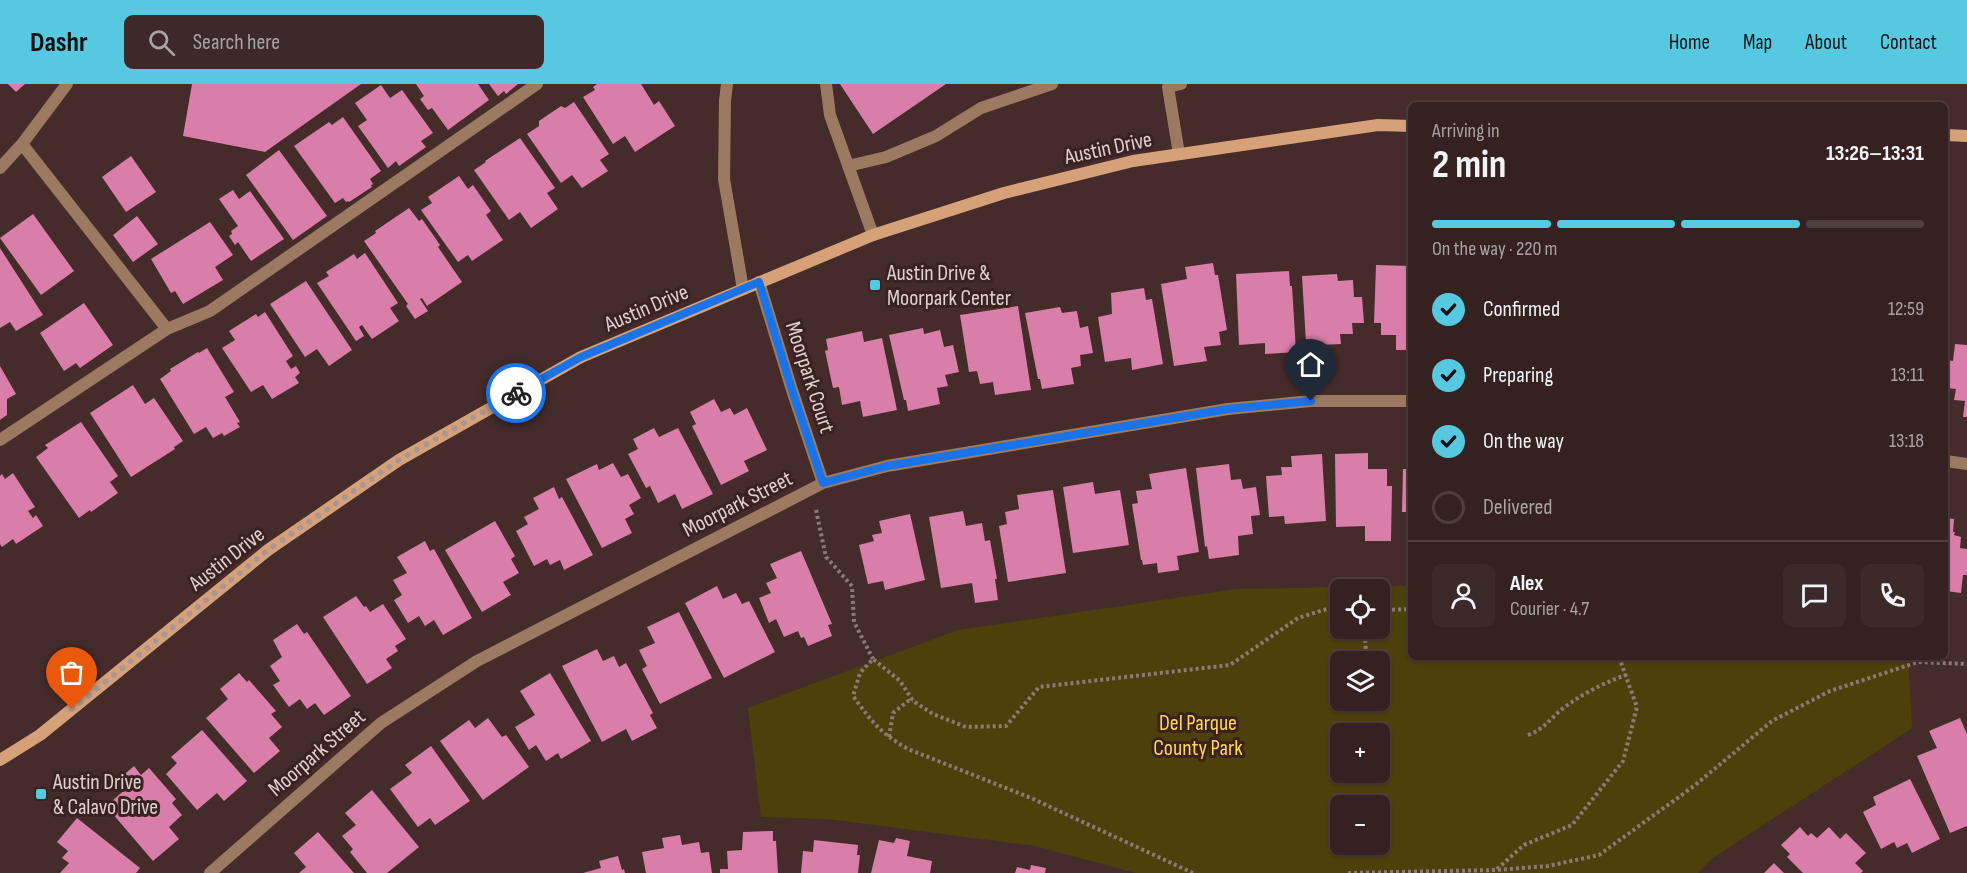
<!DOCTYPE html>
<html lang="en">
<head>
<meta charset="utf-8">
<style>
	body { margin:0; font-family:"Sofia Sans Condensed",sans-serif; background:#3c2929; color:#f1f3f6; height:100vh; display:flex; flex-direction:column; font-size:22px; white-space:nowrap }
	* { box-sizing:border-box; margin:0 }
	p { font-size:20px; color:#a9a3a5 }
	.icon { flex:none; width:33px; height:33px; fill:none; stroke:currentColor; stroke-width:2; stroke-linecap:round; stroke-linejoin:round }
	.map { position:relative; flex:1; overflow:hidden }
	.details { position:absolute; left:1408px; top:18px; width:540px; height:558px; display:flex; flex-direction:column; background:#342120; border-radius:9px; box-shadow:0 2px 4px #0004,0 0 0 2px #4e3e3e }
	.details>* { flex:none }
	.tools { position:absolute; left:1330px; top:495px; display:grid; gap:12px }
	.tools a { display:grid; place-items:center; width:60px; height:60px; border-radius:9px; background:#342120; box-shadow:0 2px 4px #0004,0 0 0 2px #4e3e3e; font-size:30px }
	.pin { position:absolute; display:grid; place-items:center; width:51px; height:51px; color:#fff; margin:-62px -26px; border-radius:50% 50% 50% 0; rotate:-45deg; box-shadow:0 0 6px #0007 }
	.pin .icon { rotate:45deg }
	.courier { position:absolute; display:grid; place-items:center; width:60px; height:60px; margin:-30px; border:4px solid #1a73e8; border-radius:50%; background:#fff; color:#222; box-shadow:0 2px 8px #0007 }
	.head em { font-style:normal; font-weight:700 }
	.head div { display:flex; flex-direction:column-reverse }
	.head { display:flex; align-items:center; justify-content:space-between; height:102px; padding:0 24px }
	h1 { font-size:39px; font-weight:700; line-height:45px }
	.bar { display:grid; grid-template-columns:repeat(4,1fr); gap:9px 6px; align-content:center; height:72px; padding:0 24px }
	.bar i { height:8px; border-radius:4px; background:#4e3e3e }
	.bar .selected { background:#56c9e1 }
	.bar p { grid-column:span 4 }
	.line { display:flex; align-items:center; gap:15px; padding:0 24px; border-top:2px solid #4e3e3e }
	.line div { flex:1 }
	.round { display:grid; place-items:center; flex:none; width:63px; height:63px; border-radius:9px; background:#3c2929 }
	ol { padding:0 24px; list-style:none }
	li { display:flex; align-items:center; gap:18px; height:66px }
	li p { margin-inline-start:auto }
	li .icon { padding:6px; border-radius:50%; background:#56c9e1; color:#111; stroke-width:4 }
	li:last-child { color:#a9a3a5 }
	li i { width:33px; height:33px; border:3px solid #4e3e3e; border-radius:50% }
	header { display:flex; align-items:center; gap:36px; box-sizing:border-box; height:84px; padding:0 30px; background:#56c9e1; color:#111 }
	header strong { font-size:28px }
	nav { display:flex; gap:33px; margin-inline-start:auto; font-size:21px }
	.search { width:420px; height:54px; background:#3c2929; display:flex; align-items:center; gap:15px; box-sizing:border-box; padding:0 21px; border-radius:9px; color:#a9a3a5; font-size:22px }
	.map>svg:first-child { display:block }
	.park { fill:#4e400a; fill-rule:evenodd }
	.building { fill:#d87ea9 }
	.lines { fill:none; stroke-linecap:round; stroke-linejoin:round }
	.path { stroke:#8e7977; stroke-width:4; stroke-dasharray:3 3; stroke-linecap:butt }
	.service { stroke:#9b7a61; stroke-width:12 }
	.minor { stroke:#9b7a61; stroke-width:12 }
	.secondary { stroke:#d6a179; stroke-width:12 }
	.done { stroke:#aa9795; stroke-width:6; stroke-dasharray:0 10.8 }
	.route { stroke:#1a73e8; stroke-width:8 }
	.poi-dot { fill:#56c9e1; stroke:#3a2221; stroke-width:2 }
	.labels { text-anchor:middle; stroke-width:6; stroke-linejoin:round; paint-order:stroke }
	.street-label { font-size:22px; fill:#e0d0ce; stroke:#3a2221 }
	.poi-label { font-size:22px; fill:#e0d0ce; stroke:#3a2221; text-anchor:start }
	.park-label { font-size:22px; fill:#fed955; stroke:#3a2221 }
</style>
</head>
<body>
<header>
<strong>Dashr</strong>
<div class="search"><svg class="icon" aria-label="search" viewBox="0 0 24 24"><circle cx="10" cy="10" r="6"/><path d="M15 15l6 6"/></svg>Search here</div>
<nav><a>Home</a><a>Map</a><a>About</a><a>Contact</a></nav>
</header>
<div class="map">
<svg width="1967" height="789" viewBox="0 0 1967 789">
	<rect width="100%" height="100%" fill="#452c2a"/>
	<path class="park" d="M1411,502L1412,573H1908L1912,644L1710,776L1698,789H1136L1035,762L828,735L761,733L748,624L958,546L1237,505ZM1341,506H1380V544H1341ZM1341,578H1380V616H1341ZM1341,650H1380V688H1341ZM1341,722H1380V760H1341Z"/>
	<path class="building" d="M8,0H25L16,8Z
		M192,0H361L265,68L183,52Z
		M416,0H478L489,16L448,46L432,24L428,26L420,15L424,12Z
		M489,0H518L506,10L504,7L498,12Z
		M597,0H641L654,21L659,17L675,42L635,68L625,52L613,60L583,13L595,6L593,3Z
		M840,0H946L873,50Z
		M381,1L390,14L402,6L433,49L421,57L426,63L399,82L396,77L388,84L358,42L367,36L355,19Z
		M574,18L609,70L600,76L608,87L582,104L572,91L561,99L527,50L539,42V37L561,22L565,24Z
		M343,33L381,87L370,95L373,100L371,101L372,103L349,118L348,117L346,118L343,114L335,119L294,62L329,38L332,41Z
		M520,54L555,104L547,109L558,125L531,144L520,128L509,136L474,86L486,78L485,77Z
		M279,66L327,132L293,156L246,91Z
		M131,72L156,108L126,128L102,93Z
		M459,92L468,105L473,101L491,127L486,131L503,156L472,177L468,171L458,178L421,126L432,119L428,113Z
		M233,106L239,115L250,107L284,155L251,177L238,158L235,161L229,152L232,150L231,147L238,142L219,115Z
		M409,124L419,137L422,135L440,161L438,163L462,198L427,222L422,214L420,215L428,227L415,235L406,222L408,220L364,157L376,149L375,147Z
		M33,130L74,187L41,211L0,154Z
		M137,132L158,160L133,178L113,151Z
		M210,138L233,171L215,183L223,196L183,220L175,207L171,209L151,175Z
		M0,164L43,231L16,247L10,238L0,244Z
		M365,169L398,219L390,224L399,237L372,255L362,241L359,243L364,252L356,257L317,199L329,192L326,188L354,170L357,175Z
		M1213,179L1215,191H1218L1227,246L1219,248L1221,261L1204,263L1207,277L1174,282L1161,200L1187,195L1185,183Z
		M1376,181L1412,182V266H1396V251H1381V239H1374Z
		M1289,187L1290,202H1292L1296,268L1265,270V259L1239,261L1236,190Z
		M1337,190L1338,197L1353,196L1354,213H1362L1364,239H1352L1353,250H1340L1341,260L1320,261V258L1306,259L1302,192Z
		M306,197L352,266L329,282L317,265L305,273L270,220Z
		M1144,204L1146,216L1152,215L1163,280L1132,286L1131,274L1105,278L1098,233L1112,230L1111,209Z
		M84,219L113,261L80,284L76,279L64,287L40,249Z
		M1018,222L1031,306L995,311L993,298L980,300L977,287L969,288L960,231Z
		M1060,223L1062,229L1077,227L1080,244L1088,242L1093,269L1080,271L1081,282L1071,284L1074,300L1042,305L1040,295H1038L1025,229Z
		M265,228L293,272L286,277L291,285L296,282L300,289L295,293L299,299L272,315L263,301L251,308L222,264L235,256L229,247L256,230L258,233Z
		M923,244L924,250L940,246L944,263L953,261L959,288L945,291L948,302L937,304L940,320L908,327L906,316H904L889,251Z
		M862,247L864,258L882,254L897,326L863,333L860,317L842,321L839,303L833,304L825,267L828,266L826,255Z
		M1955,260L1967,261V333H1963L1965,317L1954,316L1956,305L1946,304V276L1953,277Z
		M207,264L234,308L225,313L240,338L237,339L240,343L224,352L222,349L213,354L206,343L194,350L160,295L171,287L170,285L198,268L199,269Z
		M0,282L16,310L7,315V331L0,336Z
		M133,301L145,320L154,314L183,357L174,363L175,365L131,393L90,329Z
		M714,315L721,328L730,324L734,331L747,324L767,366L744,377L749,387L721,401L692,342L696,340L690,328Z
		M81,338L118,392L110,398L118,409L91,428L90,426L79,434L36,373L48,364L45,361Z
		M654,344L659,353L678,344L713,410L682,425L675,410L658,419L650,402L646,404L628,370L638,365L633,355Z
		M1368,369V385H1387V402H1392L1391,457H1365V442L1336,443L1335,370Z
		M1322,370L1326,437L1285,440L1284,432L1269,433L1266,392L1282,391L1281,383H1292L1291,372Z
		M613,379L621,393L628,390L641,414L629,421L634,430L625,435L632,449L602,464L566,395L597,380L599,386Z
		M1229,380L1231,396L1241,395L1243,405L1256,403L1260,431L1251,432L1253,450L1238,452L1239,471L1209,475L1207,462L1205,463L1196,384Z
		M1186,384L1199,468L1177,472L1179,486L1158,489L1157,479L1143,481L1142,476H1141L1132,420L1138,419L1136,407L1152,405L1149,390Z
		M1403,385H1412V428H1402Z
		M13,389L35,423L28,427L33,434L36,431L43,442L16,460L13,455L2,463L0,460V392L2,390L5,395Z
		M1093,398L1095,410L1120,406L1129,461L1073,469L1063,403Z
		M554,403L559,415L562,413L593,471L564,486L560,476L550,481L547,475L534,482L516,447L528,440L524,433L539,425L533,414Z
		M1053,406L1066,489L1008,498L999,442L1007,440L1005,428L1019,425L1017,411Z
		M963,427L966,442L982,439L985,457L990,456L997,495H995L998,516L975,519L972,499L941,504L929,433Z
		M910,430L925,496L885,506L883,497L868,500L859,461L874,457L872,451L882,449L879,437Z
		M1946,434L1954,435L1953,448H1955L1954,451L1961,453L1960,464L1967,465V491H1963L1961,509L1946,507Z
		M495,437L515,472L511,475L519,489L503,498L511,511L482,528L445,466Z
		M425,457L430,467L434,465L472,534L443,551L434,536L425,542L419,532L408,539L394,516L402,511L393,496L407,489L397,473Z
		M801,467L832,540L828,541L832,552L808,562L804,553L801,554L798,547L784,553L776,535L769,539L759,514L771,509L766,499L777,494L770,480Z
		M717,502L723,515L736,509L742,520L749,517L775,568L724,594L685,519Z
		M356,512L364,523L366,522L370,528L383,520L406,555L395,562L398,567L386,575L392,584L367,600L323,533Z
		M679,528L712,594L660,620L642,585L647,582L639,566L655,559L647,543Z
		M297,540L304,550L307,548L351,612L324,631L315,619L307,625L300,615L289,623L273,601L280,597L270,582L282,573L273,556Z
		M597,565L603,577L614,572L619,583L626,579L653,629L650,631L657,644L632,657L626,645L602,658L562,582Z
		M239,589L247,598L249,596L276,627L271,630L282,643L269,654L280,667L254,689L206,634L228,615L220,605Z
		M550,589L591,657L561,675L558,669L546,677L536,661L529,666L515,643L535,631L520,607Z
		M488,634L502,653L506,651L529,683L483,716L440,657L469,636L475,644Z
		M1960,634L1967,650V742L1950,749L1917,672L1937,664L1929,647Z
		M202,646L247,697L224,717L217,709L197,726L166,690L177,679L171,673Z
		M431,662L470,717L435,741L430,734L418,743L390,705L412,689L405,681Z
		M134,682L141,691L149,684L176,715L172,719L182,731L169,743L179,755L153,777L106,722L127,704L119,695Z
		M1910,695L1940,755L1912,769L1907,759L1897,764L1894,758L1881,765L1863,728L1876,721L1873,713Z
		M372,706L419,763L387,789H367L350,768L353,765L342,752L356,741L345,729Z
		M77,734L140,784L136,789H60L69,779L62,774L68,767L57,758Z
		M1800,743L1808,752L1811,749L1817,754L1829,743L1840,755L1846,749L1866,769L1855,779L1863,787L1861,789H1803L1787,773L1790,770L1781,761Z
		M773,747V757H776L778,789H720V785H728L727,767L742,766L743,748Z
		M318,748L354,789H299L306,783L294,769Z
		M680,751L682,761L699,758L701,769L709,768L712,789H646L642,768L664,764L662,754Z
		M896,754L910,757L907,772L932,777L930,789H871L879,756L894,759Z
		M814,756L858,761L857,771H860L858,789H801L803,767L813,768Z
		M618,772L622,786L624,785L625,789H583L601,784L599,777Z
		M1774,779L1784,789H1764Z
		M1031,781L1046,784L1045,789H1015L1017,783L1030,786Z"/>
	<g class="lines">
		<path class="path" d="M816,426L826,473L852,502L854,538L873,575
			M1380,526L1412,525
			M1364,544L1367,578
			M1369,616L1372,620
			M1528,651C1543,646 1550,635 1562,625C1582,610 1603,599 1626,591
			M889,653L893,629L908,617H913
			M1497,785L1524,761L1572,741L1623,677L1637,623L1619,573
			M1193,789L1031,714L908,665C880,649 872,638 853,612L860,589L873,575L900,597L913,617L933,630L966,643L1006,642L1039,603L1230,581L1298,534L1330,524L1341,525
			M1348,789L1496,786L1548,782L1599,771L1694,702L1772,637L1830,607L1918,578L1967,580"/>
		<path class="service" d="M727,0L725,17L724,95L743,205
			M826,0L830,31L873,151
			M22,60L167,245
			M1179,70L1168,3L1181,0
			M848,82L886,73L936,52L981,24L1052,0
			M0,84L22,60L67,0
			M0,356L167,245L210,227L537,0"/>
		<path class="minor" d="M759,198L792,306L823,399
			M1946,377L1967,380
			M210,789L381,639L477,577L823,399L887,382L1228,325L1311,317H1412"/>
		<path class="secondary" d="M1946,51L1967,52
			M0,676L40,651L268,466L399,376L581,273L873,151L1004,109L1133,77L1378,41L1412,42"/>
	</g>
	<g class="lines">
		<path class="done" d="M72,625L268,466L399,376L516,309"/>
		<path class="route" d="M516,309L581,273L759,198L792,306L823,399L887,382L1228,325L1311,317"/>
	</g>
	<g class="poi-dot">
		<rect x="869" y="195" width="12" height="12" rx="3"/>
		<rect x="35" y="704" width="12" height="12" rx="3"/>
	</g>
	<g class="labels">
		<g class="street-label">
			<text transform="translate(1108 63) rotate(-12)" y="8">Austin Drive</text>
			<text transform="translate(646 223) rotate(-23)" y="8">Austin Drive</text>
			<text transform="translate(811 293) rotate(72)" y="8">Moorpark Court</text>
			<text transform="translate(737 419) rotate(-27)" y="8">Moorpark Street</text>
			<text transform="translate(226 474) rotate(-38)" y="8">Austin Drive</text>
			<text transform="translate(316 668) rotate(-41)" y="8">Moorpark Street</text>
		</g>
		<g class="poi-label">
			<text x="887" y="196">Austin Drive &amp;<tspan x="887" dy="25">Moorpark Center</tspan></text>
			<text x="53" y="705">Austin Drive<tspan x="53" dy="25">&amp; Calavo Drive</tspan></text>
		</g>
		<g class="park-label">
			<text x="1198" y="646">Del Parque<tspan x="1198" dy="25">County Park</tspan></text>
		</g>
	</g>
</svg>
<div class="tools">
<a><svg class="icon" aria-label="locate" viewBox="0 0 24 24"><circle cx="12" cy="12" r="6"/><path d="M12 2v4M12 18v4M2 12h4M18 12h4"/></svg></a>
<a><svg class="icon" aria-label="layers" viewBox="0 0 24 24"><path d="M12 4l9 5-9 5-9-5zM3 14l9 5 9-5"/></svg></a>
<a>+</a>
<a>−</a>
</div>
<div class="pin" style="left:72px;top:625px;background:#ea580c"><svg class="icon" aria-label="bag" viewBox="0 0 24 24"><path d="M5 8h14l-1 12H6zM9 8a3 3 0 0 1 6 0"/></svg></div>
<div class="pin" style="left:1311px;top:317px;background:#1f2937"><svg class="icon" aria-label="home" viewBox="0 0 24 24"><path d="M3 11l9-7 9 7M6 9v11h12V9"/></svg></div>
<div class="courier" style="left:516px;top:309px"><svg class="icon" aria-label="bike" viewBox="0 0 24 24"><circle cx="6" cy="16" r="4"/><circle cx="18" cy="16" r="4"/><path d="M6 16l4-8h5l3 8M10 8l3 8H6M13 5h3"/></svg></div>
<section class="details">
<div class="head"><div><h1>2 min</h1><p>Arriving in</p></div><em>13:26–13:31</em></div>
<div class="bar"><i class="selected"></i><i class="selected"></i><i class="selected"></i><i></i><p>On the way · 220 m</p></div>
<ol>
<li><svg class="icon" aria-label="check" viewBox="0 0 24 24"><path d="M5 12l5 5 9-10"/></svg>Confirmed<p>12:59</p></li>
<li><svg class="icon" aria-label="check" viewBox="0 0 24 24"><path d="M5 12l5 5 9-10"/></svg>Preparing<p>13:11</p></li>
<li><svg class="icon" aria-label="check" viewBox="0 0 24 24"><path d="M5 12l5 5 9-10"/></svg>On the way<p>13:18</p></li>
<li><i></i>Delivered</li>
</ol>
<div class="line" style="height:108px"><a class="round"><svg class="icon" aria-label="person" viewBox="0 0 24 24"><circle cx="12" cy="8" r="4"/><path d="M4 21q1-7 8-7t8 7"/></svg></a><div><b>Alex</b><p>Courier · 4.7</p></div><a class="round"><svg class="icon" aria-label="chat" viewBox="0 0 24 24"><path d="M4 5h16v11H9l-5 4z"/></svg></a><a class="round"><svg class="icon" aria-label="phone" viewBox="0 0 24 24"><path d="M5 4h4l2 5-3 2q2 4 5 5l2-3 5 2v4C11 20 4 13 5 4z"/></svg></a></div>
</section>
</div>
</body>
</html>
